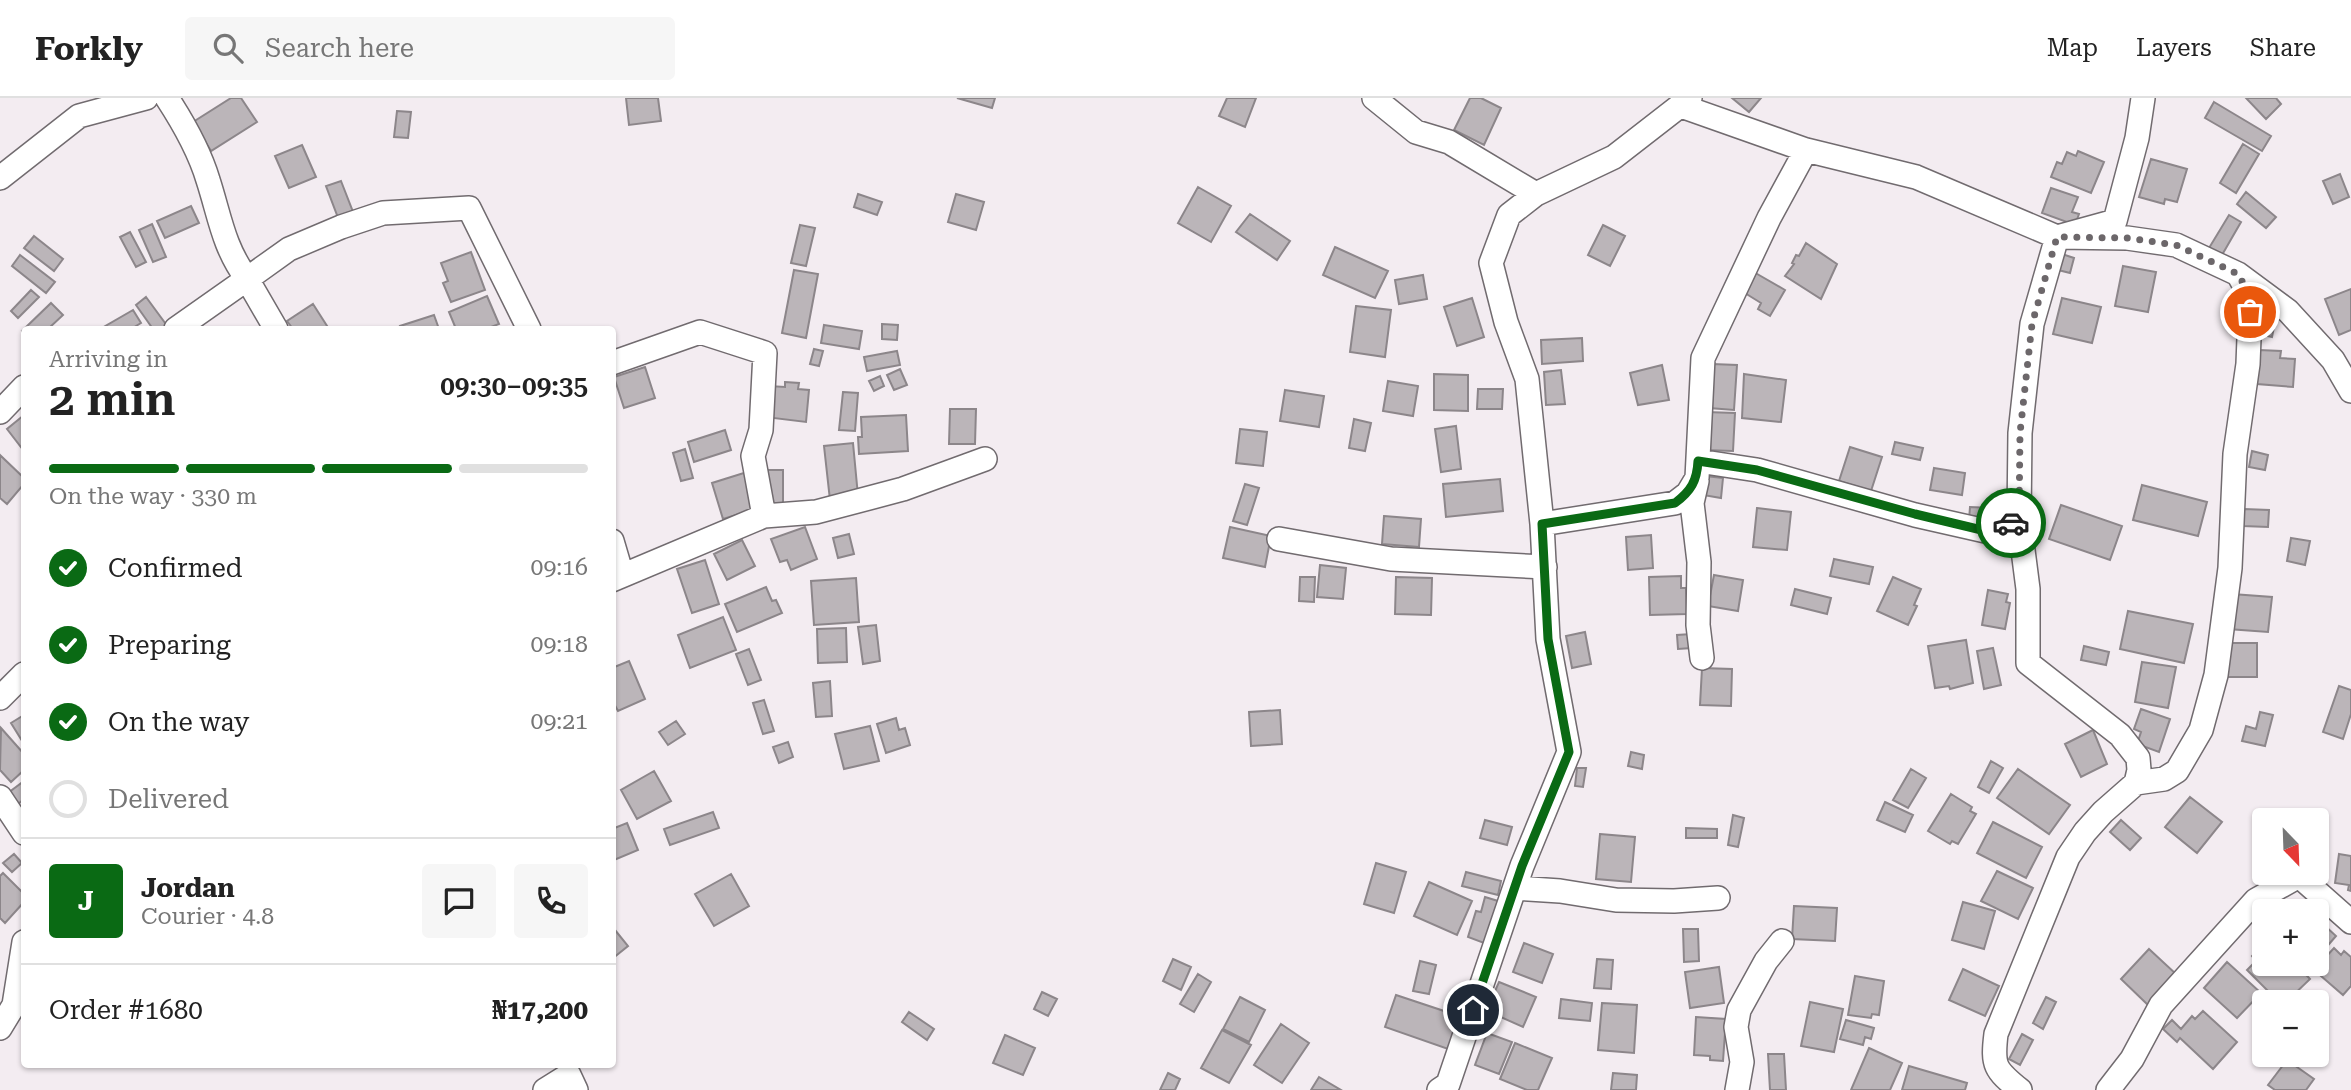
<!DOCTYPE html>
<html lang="en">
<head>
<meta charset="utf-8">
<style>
	body { margin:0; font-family:"Roboto Serif",serif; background:#f6f6f6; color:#222; height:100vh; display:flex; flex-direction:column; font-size:26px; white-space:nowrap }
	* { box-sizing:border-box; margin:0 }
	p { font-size:23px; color:#767676 }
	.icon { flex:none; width:38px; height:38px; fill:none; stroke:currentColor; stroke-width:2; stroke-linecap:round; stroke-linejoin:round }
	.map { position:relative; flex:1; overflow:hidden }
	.sheet { position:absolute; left:21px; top:228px; width:595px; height:742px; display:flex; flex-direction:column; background:#fff; border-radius:7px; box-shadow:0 2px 5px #0004 }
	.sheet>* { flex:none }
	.needle { width:46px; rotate:157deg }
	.buttons { position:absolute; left:2252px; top:710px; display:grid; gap:14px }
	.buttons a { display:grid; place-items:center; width:77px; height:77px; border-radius:7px; background:#fff; box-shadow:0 2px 5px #0004; font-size:35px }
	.pin { position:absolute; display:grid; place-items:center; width:60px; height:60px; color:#fff; margin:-30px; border:4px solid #fff; border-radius:50%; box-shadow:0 2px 7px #0007 }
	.courier { position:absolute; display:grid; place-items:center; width:70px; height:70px; margin:-35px; border:5px solid #0a6a14; border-radius:50%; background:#fff; color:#222; box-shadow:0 2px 9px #0007 }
	.summary em { font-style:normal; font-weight:600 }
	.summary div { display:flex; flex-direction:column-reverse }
	.summary { display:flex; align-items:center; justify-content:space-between; height:119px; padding:0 28px }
	h1 { font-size:46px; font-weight:600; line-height:52px }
	.bar { display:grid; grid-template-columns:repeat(4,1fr); gap:10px 7px; align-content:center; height:84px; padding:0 28px }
	.bar i { height:9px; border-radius:5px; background:#e0e0e0 }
	.bar .on { background:#0a6a14 }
	.bar p { grid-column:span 4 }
	.line { display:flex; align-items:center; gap:18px; padding:0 28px; border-top:2px solid #e0e0e0 }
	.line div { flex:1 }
	.round { display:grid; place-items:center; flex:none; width:74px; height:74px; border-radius:7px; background:#f6f6f6 }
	ol { padding:0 28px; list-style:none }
	li { display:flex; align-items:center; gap:21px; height:77px }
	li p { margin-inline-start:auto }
	li .icon { padding:7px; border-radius:50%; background:#0a6a14; color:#fff; stroke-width:4 }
	li:last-child { color:#767676 }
	li i { width:38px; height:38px; border:4px solid #e0e0e0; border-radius:50% }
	header { display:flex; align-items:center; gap:42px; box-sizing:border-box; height:98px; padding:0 35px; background:#fff; border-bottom:2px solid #e0e0e0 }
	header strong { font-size:33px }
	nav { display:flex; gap:38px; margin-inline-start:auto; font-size:24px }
	.search { width:490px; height:63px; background:#f6f6f6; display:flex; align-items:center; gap:18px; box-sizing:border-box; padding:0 24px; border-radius:7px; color:#767676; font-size:26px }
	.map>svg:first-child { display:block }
	.building { fill:#bbb5b9; stroke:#8c868a; stroke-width:2 }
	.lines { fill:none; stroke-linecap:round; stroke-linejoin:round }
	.minor-casing { stroke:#716b6f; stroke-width:26 }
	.minor { stroke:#fff; stroke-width:23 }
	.done { stroke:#6c676a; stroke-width:7; stroke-dasharray:0 12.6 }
	.route { stroke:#0a6a14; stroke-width:9 }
</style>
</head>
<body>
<header>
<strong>Forkly</strong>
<div class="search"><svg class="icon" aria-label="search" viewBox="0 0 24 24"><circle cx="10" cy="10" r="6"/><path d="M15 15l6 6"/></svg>Search here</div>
<nav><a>Map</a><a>Layers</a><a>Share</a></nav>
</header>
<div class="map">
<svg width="2351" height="992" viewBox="0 0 2351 992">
	<rect width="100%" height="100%" fill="#f3ecf1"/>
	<path class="building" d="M231,0H241L257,24L211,53L193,24Z
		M626,0H658L661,23L629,27Z
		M957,0H995L992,10Z
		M1227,0H1256L1245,29L1219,18Z
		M1470,0H1481L1501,10L1484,47L1454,32Z
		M1732,0H1761L1749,14Z
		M2246,0H2276L2281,6L2266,21Z
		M2214,4L2271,38L2262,53L2205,20Z
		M397,13L411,14L408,40L394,39Z
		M2243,46L2259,56L2236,95L2220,85Z
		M302,47L316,79L289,90L275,58Z
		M2078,53L2104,64L2091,95L2051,79L2057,64L2062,66L2067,54L2076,58Z
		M2151,61L2187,71L2177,104L2165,101L2164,106L2139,99Z
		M2340,76L2349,99L2333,106L2323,83Z
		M341,83L355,119L340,125L326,88Z
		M1198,89L1231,108L1211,144L1178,125Z
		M2051,90L2078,99L2072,114L2079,116L2075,127L2042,115Z
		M2246,94L2276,119L2266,130L2237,106Z
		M858,96L882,104L877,117L854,109Z
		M956,96L984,104L976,132L948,124Z
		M191,108L199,125L165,140L157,123Z
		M1250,116L1290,143L1277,162L1236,134Z
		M2229,117L2241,124L2222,157L2209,150Z
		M152,126L166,159L153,164L139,132Z
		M800,127L815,130L806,168L791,165Z
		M1603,127L1625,138L1610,168L1588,157Z
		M130,134L146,164L136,169L120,139Z
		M34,138L63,161L54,173L24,150Z
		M1806,145L1837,166L1821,201L1785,178L1794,166L1792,165L1796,157L1799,158Z
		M1335,149L1388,173L1375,200L1323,177Z
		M471,154L485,192L451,204L443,185L448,183L441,165Z
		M2062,156L2074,160L2070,175L2058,172Z
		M20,157L55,184L46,195L12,168Z
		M2123,168L2156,174L2148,214L2115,208Z
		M794,172L818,176L806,240L782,235Z
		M1752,173L1785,192L1770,218L1758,211L1761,205L1740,192Z
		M1423,177L1427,201L1399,206L1395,182Z
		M2351,191V232L2339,237L2325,201Z
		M31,192L39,199L18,220L11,213Z
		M487,198L499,226L486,231H456L449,214Z
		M146,199L168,229L165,231H153L136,207Z
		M1472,200L1484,239L1457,248L1444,209Z
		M2062,200L2101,209L2092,245L2053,236Z
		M51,205L63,217L48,231H24V236L22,233Z
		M313,206L329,231H293L287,223Z
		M1356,208L1391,212L1385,259L1350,254Z
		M133,212L141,225L131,231H103L102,230Z
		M434,217L439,231H401L400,228Z
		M2263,221L2274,229L2272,239L2259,236Z
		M882,226L898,227L897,242L882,241Z
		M824,227L862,233L859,251L821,245Z
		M1582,240L1583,263L1542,266L1541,242Z
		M814,251L823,253L819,268L810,266Z
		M2259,252L2281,253L2280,260L2295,261L2293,289L2257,286Z
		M897,253L900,267L867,273L864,259Z
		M1712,266L1737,267L1734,312L1709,310Z
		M1662,267L1669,302L1638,307L1630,275Z
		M645,269L655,300L624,310L614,279Z
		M900,271L907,287L894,292L887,277Z
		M1561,272L1565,306L1546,307L1544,274Z
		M1434,276L1468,277V313L1434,312Z
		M1744,276L1786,282L1781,324L1742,320Z
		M880,278L884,288L874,293L869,283Z
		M1388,283L1418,288L1413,318L1383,313Z
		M785,284L799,285L798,291L809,292L806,324L765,319L769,288L785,289Z
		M1478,291H1503L1502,311H1477Z
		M1285,292L1324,298L1319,329L1280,323Z
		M843,294L858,295L855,333L839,332Z
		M950,311H976L975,346H949Z
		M1706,314L1735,315L1733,353L1704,352Z
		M24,317V353L7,331Z
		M906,317L908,353L859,356L858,339H862L861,319Z
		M1354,321L1371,325L1365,353L1349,350Z
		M1456,328L1461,371L1441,374L1435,331Z
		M1240,331L1267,334L1263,368L1236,365Z
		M725,332L731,352L694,364L688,344Z
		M1895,344L1923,350L1920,362L1892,356Z
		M853,345L858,398L830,402L824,348Z
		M1850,349L1882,359L1871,393L1839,383Z
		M685,351L693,380L681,383L673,355Z
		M2252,353L2268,357L2265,372L2249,369Z
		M0,357L24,380V386L7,406L0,400Z
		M1934,370L1965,375L1962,397L1930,392Z
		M764,372H783V406H765Z
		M747,374L759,410L723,421L712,385Z
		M1705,378L1723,380L1721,400L1703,397Z
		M1500,381L1503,413L1446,419L1443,386Z
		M1245,386L1259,390L1247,427L1233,423Z
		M2142,387L2207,404L2198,438L2133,422Z
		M2061,407L2122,428L2110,462L2049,441Z
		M1970,409L1991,410L1990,422H1969Z
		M1757,410L1791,414L1787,452L1753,449Z
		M2244,411L2269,412L2268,429L2243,428Z
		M1384,418L1421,421L1419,449L1382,446Z
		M805,429L817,461L791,472L787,462L780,464L771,441Z
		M1230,429L1271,438L1265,469L1223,460Z
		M849,436L854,456L838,460L833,440Z
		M1651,437L1653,470L1628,472L1626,439Z
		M2291,440L2310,443L2305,467L2287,463Z
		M742,442L755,468L727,482L714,456Z
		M1834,461L1873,469L1869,486L1830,478Z
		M705,462L719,506L692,515L677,471Z
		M1320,467L1346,470L1343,501L1317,499Z
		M1714,477L1743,482L1738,513L1708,508Z
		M1681,478V490H1686L1687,516L1650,517L1649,479Z
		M1300,479H1315L1314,504L1299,503Z
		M1396,479L1432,480L1431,517L1395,516Z
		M1893,479L1921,491L1914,507L1917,508L1908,527L1877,513Z
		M856,480L859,524L814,527L811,483Z
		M766,489L772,503L776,502L782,515L737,534L725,506Z
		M1795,491L1831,500L1827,516L1791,507Z
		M1988,492L2008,496L2006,504L2010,505L2005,531L1982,527Z
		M2232,496L2272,499L2268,534L2228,531Z
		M2128,513L2193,526L2184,565L2120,551Z
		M723,519L736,552L690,570L678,537Z
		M876,527L880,563L863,566L858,529Z
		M846,530L847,564L818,565L817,531Z
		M1585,534L1591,566L1572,570L1566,538Z
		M1691,536L1692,550L1678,551L1677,537Z
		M1966,542L1973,585L1950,591L1949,588L1935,590L1928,548Z
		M2228,545H2257V579H2228Z
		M2084,548L2109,554L2106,567L2081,562Z
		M1993,550L2001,587L1984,591L1977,553Z
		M749,551L761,582L748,587L736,556Z
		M629,563L645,601L618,613L612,602V570Z
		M2142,564L2176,569L2168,610L2135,604Z
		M1702,570L1732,571L1731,608L1700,607Z
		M830,583L832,618L816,619L813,585Z
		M2339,588L2351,592V616L2343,641L2323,634Z
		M764,602L774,633L763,636L753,605Z
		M2141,611L2170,621L2159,654L2137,646L2141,634L2134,631Z
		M1280,612L1282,646L1251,648L1249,614Z
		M2260,614L2273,617L2265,648L2242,643L2246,628L2256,631Z
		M24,617V646L11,625Z
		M896,620L899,632L905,630L910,647L886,655L877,626Z
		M676,623L685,636L668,647L659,634Z
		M870,628L879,663L844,671L835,636Z
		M1,630L24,656V672L11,684L0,672Z
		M2093,632L2107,666L2081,679L2065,646Z
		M788,644L793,659L779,665L773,649Z
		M1631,654L1644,657L1642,671L1628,668Z
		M1991,663L2003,670L1989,695L1978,689Z
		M1577,670H1586L1583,689L1575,688Z
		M1911,671L1926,680L1908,710L1893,702Z
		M2018,671L2070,707L2049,736L1997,700Z
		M654,673L671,703L637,721L621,692Z
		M24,683V701L17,707L8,695Z
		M1951,696L1972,709L1970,713L1976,716L1958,746L1952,743L1950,746L1928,733Z
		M2190,699L2222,724L2197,755L2165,729Z
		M1885,704L1913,717L1905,734L1877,722Z
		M713,714L719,730L670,747L664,731Z
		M1733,717L1744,720L1738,749L1728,747Z
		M1485,722L1512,729L1507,747L1480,740Z
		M2121,722L2141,740L2130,752L2110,734Z
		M1993,724L2042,749L2026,780L1977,755Z
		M627,725L638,752L614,762L612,731Z
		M1686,730L1717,731V740H1686Z
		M1600,736L1635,739L1631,784L1596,781Z
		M14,756L22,765L12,774L3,765Z
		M2339,756L2351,758V793L2348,792L2349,787L2335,785Z
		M1376,765L1406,774L1394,815L1364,806Z
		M1997,773L2033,790L2018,821L1981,803Z
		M1466,774L1501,783L1498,797L1462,788Z
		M3,775L24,796V804L5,825L0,820V778Z
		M731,776L749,808L714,828L695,796Z
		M1429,784L1472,803L1457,837L1414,818Z
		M1485,799L1498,803L1484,845L1468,839L1476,813L1481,814Z
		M1963,804L1995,813L1984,851L1952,842Z
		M1794,808L1837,810L1835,843L1792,841Z
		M2262,815L2264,818V835L2262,837L2252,821Z
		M2323,826L2336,838L2317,860V833Z
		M1683,831H1698L1699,863L1684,864Z
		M615,832L628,848L612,861V834Z
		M1524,845L1553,856L1542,885L1513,874Z
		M2334,850L2341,857L2344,853L2351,859V888L2343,897L2314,872Z
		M2149,851L2176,876L2148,907L2121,881Z
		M2257,853L2261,858L2264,855V866H2296L2310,881L2285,905H2280L2247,872L2256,863L2252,858Z
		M1173,861L1191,869L1181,892L1163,883Z
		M1597,861L1613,862L1611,891L1594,890Z
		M1420,863L1436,867L1429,896L1413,893Z
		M2227,864L2261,895L2237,920L2204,890Z
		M1719,869L1724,905L1690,910L1685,874Z
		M1963,871L1999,888L1985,918L1949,902Z
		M1198,876L1211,884L1194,914L1180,906Z
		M1855,878L1884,883L1879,917L1872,916L1871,920L1848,917Z
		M1499,884L1536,899L1523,929L1494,916L1498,905L1491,902Z
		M1042,894L1057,901L1048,918L1034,911Z
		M1396,897L1462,919L1451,952L1385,929Z
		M1240,899L1265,912L1249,944L1223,931Z
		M2046,899L2056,904L2043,931L2033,925Z
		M1561,901L1592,905L1590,923L1559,920Z
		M1810,904L1843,911L1834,954L1801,948Z
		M1602,905L1637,907L1634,955L1598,952Z
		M2203,913L2237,944L2213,971L2180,940L2177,944L2163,931L2172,922L2181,931L2192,918L2195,921Z
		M909,914L934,931L927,942L902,924Z
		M1696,919L1726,921L1723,963L1710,962V958L1694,957Z
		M1846,922L1874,930L1871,941L1865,939L1863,947L1840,941Z
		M1281,926L1309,945L1282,985L1254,967Z
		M1222,932L1251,947L1229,985L1201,970Z
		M1487,935L1512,944L1499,976L1475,967Z
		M2022,936L2033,942L2020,967L2009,961Z
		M1005,937L1035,950L1023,977L993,965Z
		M1515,945L1552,960L1538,992H1527L1500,981Z
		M1869,950L1902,965L1890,992H1851Z
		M1768,956H1784L1786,992H1770Z
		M2287,962L2314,981L2306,992H2275L2268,987Z
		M1909,968L1967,985L1965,992H1902Z
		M1168,975L1180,981L1175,992H1160Z
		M1613,975L1637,977L1636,992H1611Z
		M1319,979L1341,992H1311Z"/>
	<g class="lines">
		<defs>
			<path id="minor" d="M167,0C184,26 199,52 208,82C220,119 223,148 247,181L289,151L341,129L383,115L469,110L529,231
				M1374,0L1416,34L1449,44L1536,96L1614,59L1690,0
				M1681,8L1806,52L1916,79L2057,139L2127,140L2176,147L2238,176L2288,213L2333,262L2351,293
				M0,80L79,18L146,0
				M1536,96L1509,117L1491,165L1506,224L1527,281L1542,426
				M176,231L247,181L276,231
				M612,265L700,234L765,255L761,332L753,358L764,418
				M0,314L24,289
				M1698,363L1757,372L1915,417L1990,434L2019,421
				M1697,383L1692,405L1699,464L1698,527L1702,560
				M1279,441L1391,461L1545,469
				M612,443L622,477
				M612,482L764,418L816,414L903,391L985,361
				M0,600L24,576
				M2136,685L2164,681L2177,673L2201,632L2216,577L2230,470L2235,356L2248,266L2250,214L2248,194L2238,176
				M0,699L24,735
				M1515,790L1560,793L1616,802L1674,803L1718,800
				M0,930L14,907L24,844
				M545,992L569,977L576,992
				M1439,992L1448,986L1522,768L1569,654L1548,541L1542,426L1675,405L1688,395L1697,380L1703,260L1769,120L1806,52
				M1737,992L1742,964L1736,929L1739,912L1766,863L1782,843
				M2020,992C1995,972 1992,968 1996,936L2068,759L2085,734L2103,714L2136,685L2139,672L2138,660L2120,637L2028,565V491L2019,421L2020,335L2032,226L2057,139L2115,123L2137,40L2143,0
				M2108,992L2132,961L2161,907L2256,802L2299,778L2351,824"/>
		</defs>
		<use href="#minor" class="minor-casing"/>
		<use href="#minor" class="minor"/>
	</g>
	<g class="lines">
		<path class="done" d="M2011,425L2019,421L2020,335L2032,226L2057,139L2127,140L2176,147L2238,176L2248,194L2250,214"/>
		<path class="route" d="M1473,912L1522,768L1569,654L1548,541L1542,426L1675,405C1691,393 1697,383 1698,363L1757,372L1915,416L1990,434L2011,425"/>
	</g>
</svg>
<div class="buttons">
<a><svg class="needle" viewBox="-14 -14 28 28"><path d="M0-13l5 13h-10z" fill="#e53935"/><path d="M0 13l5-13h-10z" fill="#767676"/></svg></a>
<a>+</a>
<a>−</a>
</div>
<div class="pin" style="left:2250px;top:214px;background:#ea580c"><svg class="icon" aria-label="bag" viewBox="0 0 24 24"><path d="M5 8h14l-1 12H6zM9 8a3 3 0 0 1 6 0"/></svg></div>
<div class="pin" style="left:1473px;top:912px;background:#1f2937"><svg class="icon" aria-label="home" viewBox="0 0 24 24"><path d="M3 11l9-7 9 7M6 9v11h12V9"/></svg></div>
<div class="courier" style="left:2011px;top:425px"><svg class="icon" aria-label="car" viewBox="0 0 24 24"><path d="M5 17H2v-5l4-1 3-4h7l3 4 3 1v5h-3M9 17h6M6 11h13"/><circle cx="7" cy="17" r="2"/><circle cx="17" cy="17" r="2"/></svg></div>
<section class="sheet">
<div class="summary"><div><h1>2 min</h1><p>Arriving in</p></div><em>09:30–09:35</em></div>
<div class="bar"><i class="on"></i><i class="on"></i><i class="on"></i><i></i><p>On the way · 330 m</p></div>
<ol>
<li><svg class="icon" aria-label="check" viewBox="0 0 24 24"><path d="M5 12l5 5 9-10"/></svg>Confirmed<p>09:16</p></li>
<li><svg class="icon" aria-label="check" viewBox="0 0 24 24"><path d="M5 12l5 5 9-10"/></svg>Preparing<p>09:18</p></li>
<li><svg class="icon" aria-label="check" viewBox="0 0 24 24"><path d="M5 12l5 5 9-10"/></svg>On the way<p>09:21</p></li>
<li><i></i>Delivered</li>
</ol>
<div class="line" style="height:126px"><b class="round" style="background:#0a6a14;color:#fff">J</b><div><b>Jordan</b><p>Courier · 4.8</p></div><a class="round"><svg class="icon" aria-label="chat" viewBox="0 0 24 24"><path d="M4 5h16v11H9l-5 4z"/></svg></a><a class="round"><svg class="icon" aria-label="phone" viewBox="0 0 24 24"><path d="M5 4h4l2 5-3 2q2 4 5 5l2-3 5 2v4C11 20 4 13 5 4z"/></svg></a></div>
<div class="line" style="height:91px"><div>Order #1680</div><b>₦17,200</b></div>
</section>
</div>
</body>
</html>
